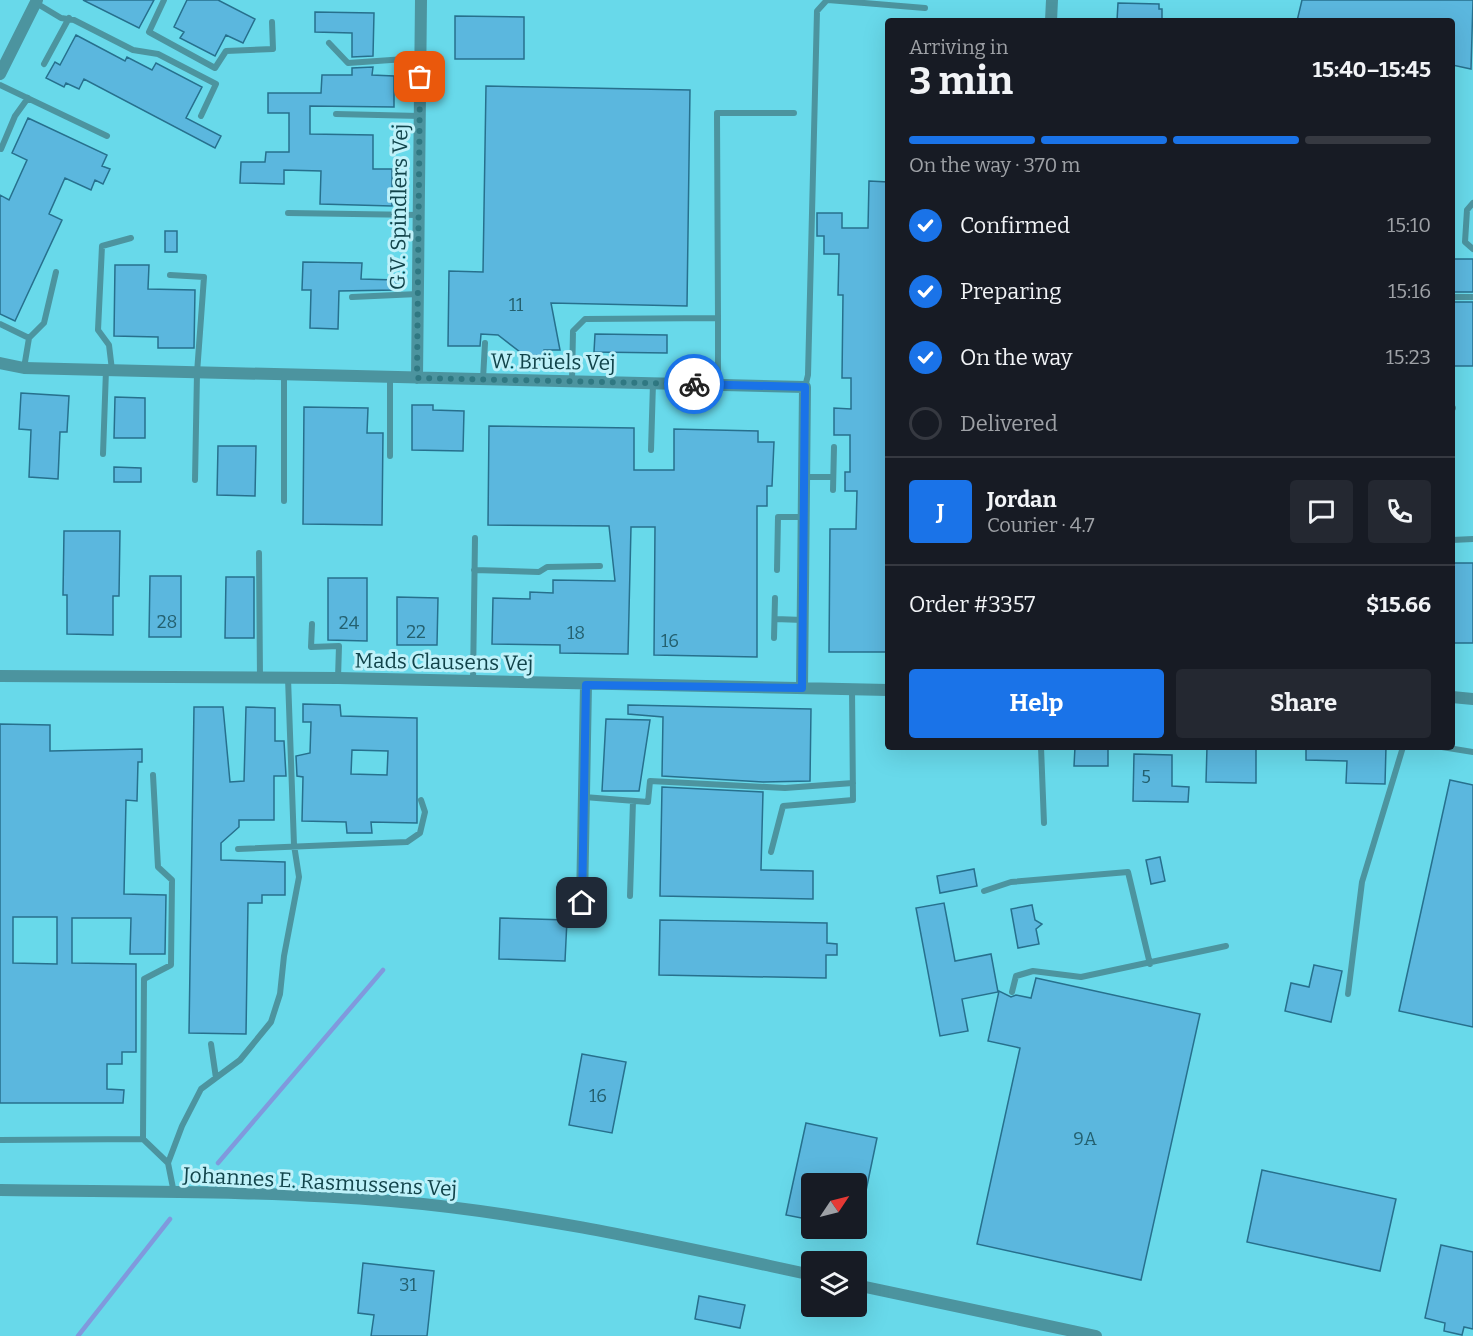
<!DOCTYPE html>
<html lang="en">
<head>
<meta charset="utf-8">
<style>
	body { margin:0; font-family:Bitter,serif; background:#242831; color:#f1f3f6; height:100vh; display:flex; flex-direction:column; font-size:22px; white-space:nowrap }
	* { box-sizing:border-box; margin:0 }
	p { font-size:20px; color:#9ea1a6 }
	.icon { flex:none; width:33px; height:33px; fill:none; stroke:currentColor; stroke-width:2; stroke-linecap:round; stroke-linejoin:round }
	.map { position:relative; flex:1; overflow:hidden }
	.sheet { position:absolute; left:885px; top:18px; width:570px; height:732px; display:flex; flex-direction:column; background:#171b24; border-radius:6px; box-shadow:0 6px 24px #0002 }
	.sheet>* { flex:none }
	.needle { width:39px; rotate:55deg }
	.controls { position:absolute; left:801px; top:1173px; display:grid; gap:12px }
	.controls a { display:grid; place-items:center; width:66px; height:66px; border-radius:6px; background:#171b24; box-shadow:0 6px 24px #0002; font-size:30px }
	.pin { position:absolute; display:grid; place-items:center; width:51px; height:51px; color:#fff; margin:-26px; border-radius:12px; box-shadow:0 3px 9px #0006 }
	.courier { position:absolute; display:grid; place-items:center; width:60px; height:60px; margin:-30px; border:4px solid #1a73e8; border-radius:50%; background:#fff; color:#222; box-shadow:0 2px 8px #0007 }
	.summary em { font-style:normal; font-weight:700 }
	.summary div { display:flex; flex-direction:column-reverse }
	.summary { display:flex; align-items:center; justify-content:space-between; height:102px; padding:0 24px }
	h1 { font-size:39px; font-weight:700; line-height:45px }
	.bar { display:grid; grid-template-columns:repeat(4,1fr); gap:9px 6px; align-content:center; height:72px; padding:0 24px }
	.bar i { height:8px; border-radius:4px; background:#363941 }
	.bar .selected { background:#1a73e8 }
	.bar p { grid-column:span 4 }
	.line { display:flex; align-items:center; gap:15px; padding:0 24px; border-top:2px solid #363941 }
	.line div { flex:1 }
	.round { display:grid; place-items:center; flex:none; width:63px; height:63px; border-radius:6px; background:#242831 }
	ol { padding:0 24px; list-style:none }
	li { display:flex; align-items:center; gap:18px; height:66px }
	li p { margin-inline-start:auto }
	li .icon { padding:6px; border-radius:50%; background:#1a73e8; color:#fff; stroke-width:4 }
	li:last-child { color:#9ea1a6 }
	li i { width:33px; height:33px; border:3px solid #363941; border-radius:50% }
	.cta { display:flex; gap:12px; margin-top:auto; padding:12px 24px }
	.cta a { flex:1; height:69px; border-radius:6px; background:#1a73e8; color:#fff; font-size:24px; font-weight:700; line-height:69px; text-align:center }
	.cta a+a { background:#242831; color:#f1f3f6 }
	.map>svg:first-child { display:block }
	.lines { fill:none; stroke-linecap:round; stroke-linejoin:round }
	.stream { stroke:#8099dd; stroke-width:4.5 }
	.building { fill:#5bb7de; stroke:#27708d; stroke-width:1.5; fill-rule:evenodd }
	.lane { stroke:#4c949f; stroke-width:6 }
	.street { stroke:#4c949f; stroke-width:12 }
	.done { stroke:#2f7882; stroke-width:6; stroke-dasharray:0 10.8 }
	.route { stroke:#1a73e8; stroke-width:8 }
	.labels { text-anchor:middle; stroke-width:6; stroke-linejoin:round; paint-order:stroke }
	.number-label { font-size:18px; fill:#24606f }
	.street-label { font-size:21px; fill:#11434a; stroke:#bef1f9 }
</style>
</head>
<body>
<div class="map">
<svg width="1473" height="1336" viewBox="0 0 1473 1336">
	<rect width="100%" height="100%" fill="#68d9ea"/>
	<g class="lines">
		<path class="stream" d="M218,1163L383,970
			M78,1336L170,1219"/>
	</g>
	<path class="building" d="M83,0H154L139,28Z
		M187,0H218L255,19L243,43L226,35L215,56L180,38L184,32L174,27Z
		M1302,0H1473L1471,69L1452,65V21H1297Z
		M1118,3L1159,4V9H1162V21H1117Z
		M315,12L374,13L373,56L352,57V33L315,32Z
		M455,16L524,17V59H455Z
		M76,35L125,61L127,57L152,70L156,63L202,87L186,118L221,136L215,148L84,79L79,89L66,83L64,87L46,78L55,62L60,65Z
		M373,67L372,75L394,76V107L310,106V134L373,135V169H392V206L320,204L321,171L284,170V184L240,183L241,162H265L266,152H289V113H268V93H321L322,75H352V68Z
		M486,86L690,90L687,306L551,303L560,350H544V356L524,355L498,335L481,334L480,346H448L449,271L483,272Z
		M28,118L107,155L102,166L110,169L103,184L95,180L91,190L65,178L49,214L62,220L15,321L0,314V195L9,200L27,160L12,153Z
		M869,181L888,182V652H829L830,529H856L857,491H845V472H850V435H834V408L851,409V378H842L843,295H838L839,254H824V236H817V213H842V228H868Z
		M165,231H177V252H165Z
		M1452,259H1473V292H1452Z
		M303,262L362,263L361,279L396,280V290L339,291L338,329L310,328L311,290H302Z
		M115,265H149L148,289L195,290L194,348H158V337L114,336Z
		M1452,302H1473V366H1452Z
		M595,334L667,335V353L594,352Z
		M21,393L69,396L67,432H60L58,479L29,477L31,430L19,429Z
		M115,397L145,398V438H114Z
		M412,405H433V410L464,411L463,451L412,450Z
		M304,407L368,408L367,433H383L382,525L303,524Z
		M489,426L634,428V470H674V429L758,431V442H774L772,486H767V506H757V657L654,655L655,527H631L628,654L560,653V645L492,644L493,598L530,599V592L553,593V580L615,581L609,526L488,525Z
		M218,446H256L255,496L217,495Z
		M114,467L141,468V482H114Z
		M64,531H120L119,596H113V635L67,634V595H63Z
		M1452,563H1473V643H1452Z
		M150,576H181V637H149Z
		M226,577H254V638H225Z
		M328,578H367V641L328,640Z
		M397,597L438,598L437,645H397Z
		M303,704L340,705L341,716L417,718V823L371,822L372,833H347L346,822L302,821L303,777L297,776L296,756L310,753L311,722H303ZM352,750L388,751L387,775L351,774Z
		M628,705L811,709L810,781L763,782L662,776L663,717L628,714Z
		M194,707H223L230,782L244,781L246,707L275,708V741H284L286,776H274V820H239V827L221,843V860L285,862V895H262V903H248L246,1034L189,1033Z
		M606,719L650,720L639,791H602Z
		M0,724L50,725V751L142,749V762H138L137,801L126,800L124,894L166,895L165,954H130L131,918H72V963L136,964V1052H122V1064H107V1089L124,1090L123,1103H0ZM13,917H57V964L13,963Z
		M1075,747H1108V766H1074Z
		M1207,747H1256V783L1206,782Z
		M1306,747H1386L1385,784L1346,783L1347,761L1306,760Z
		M1134,754L1172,755V786L1189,787L1188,802L1133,801Z
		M1450,780L1473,785V1027L1399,1011Z
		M662,787L763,792L761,870L813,871V899L660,896Z
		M1160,857L1165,881L1151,884L1146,860Z
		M974,869L977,886L940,893L937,876Z
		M944,903L955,961L991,954L998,992L962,999L968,1031L940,1036L916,908Z
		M1032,905L1035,920L1042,924L1036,929L1039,944L1018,948L1011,909Z
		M500,918L567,920L565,961L499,959Z
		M660,920L827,923V943L837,944V955H826V978L659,975Z
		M1314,965L1342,971L1331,1022L1285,1011L1291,983L1309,987Z
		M1036,978L1200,1014L1141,1280L977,1244L1020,1048L988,1041L999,991L1011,997L1016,995L1031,998Z
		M582,1054L626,1062L612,1133L569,1125Z
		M806,1123L877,1138L862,1210L856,1209V1184H812V1220L786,1215Z
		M1262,1170L1396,1199L1380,1271L1247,1242Z
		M1441,1245L1473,1252V1329L1464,1327L1462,1335L1444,1331L1445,1323L1425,1318Z
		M363,1263L434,1271L427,1336H371L374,1315L358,1313Z
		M699,1296L745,1305L740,1328L695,1319Z"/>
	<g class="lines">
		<path class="lane" d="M164,0L149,32L215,68L226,51L273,49L272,22
			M828,0L925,8
			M36,3L61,18L74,20L133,50L158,54L216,84L201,116
			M329,43L348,63L420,58
			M44,64L69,18
			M0,85L107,136
			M336,114L420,116
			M1,149L15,116L28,98
			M1473,203L1467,210L1465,242L1473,249
			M288,213L419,215
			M170,275L204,277L197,373L195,480
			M352,297L418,294
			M1452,297H1473
			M718,318L717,113H794
			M0,324L29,338
			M24,368L29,338L44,323L56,272
			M112,370L109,345L98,330L102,246L131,238
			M284,375V501
			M483,379L485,343
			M572,381L573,331L585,319L718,318V384
			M805,387L808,375L817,11L827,0
			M1452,408H1453
			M651,450L653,383
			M103,454L106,370
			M390,456V377
			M804,477H833
			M833,490L834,447
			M1452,540L1473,539
			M259,553L260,679
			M474,570L539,572L547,567L600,566
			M777,570L778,517H804
			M775,619L803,620
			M312,624L311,647L339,646L338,678
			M774,638L775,598
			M473,681L475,538
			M1041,747L1044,823
			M1442,747L1473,752
			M584,797L648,802L650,781L785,788L853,783
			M238,849L407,842L420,833L425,812L421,800
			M771,852L783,806L853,800L852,689
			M984,891L1011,882L1128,872L1150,964
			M630,896L633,801
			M1012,992L1016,976L1033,971L1081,977L1226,946
			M1348,994L1362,882L1403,747
			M211,1044L216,1078
			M143,1139L144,979L171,965L172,880L158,867L153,775
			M0,1140L143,1139L168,1163L174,1193
			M168,1163L182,1126L201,1089L240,1060L271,1022L280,994L284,956L299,877L294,845L288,678"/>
		<path class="street" d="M1051,21L1052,0
			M0,74L37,0
			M0,363L24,368L805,387L802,688
			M417,378L421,0
			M0,676L338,678L888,690
			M1452,697L1473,699
			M582,903L586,685
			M0,1190C130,1192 261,1190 391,1201C533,1213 672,1245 812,1275
			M856,1285L1096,1336"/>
	</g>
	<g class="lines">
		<path class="done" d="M420,77L417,378L694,384"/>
		<path class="route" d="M582,903L586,685L802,688L805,387L694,384"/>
	</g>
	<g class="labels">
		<g class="number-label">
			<text x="516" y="311">11</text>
			<text x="167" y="628">28</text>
			<text x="349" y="629">24</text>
			<text x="416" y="638">22</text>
			<text x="576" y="639">18</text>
			<text x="670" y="647">16</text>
			<text x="1146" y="783">5</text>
			<text x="598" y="1102">16</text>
			<text x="1085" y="1145">9A</text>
			<text x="408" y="1291">31</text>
		</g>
		<g class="street-label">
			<text transform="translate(399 207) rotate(-89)" y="7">G.V. Spindlers Vej</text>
			<text transform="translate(553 362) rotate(1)" y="7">W. Brüels Vej</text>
			<text transform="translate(444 662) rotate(1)" y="7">Mads Clausens Vej</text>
			<text transform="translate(320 1182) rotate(3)" y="7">Johannes E. Rasmussens Vej</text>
		</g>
	</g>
</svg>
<div class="controls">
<a><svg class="needle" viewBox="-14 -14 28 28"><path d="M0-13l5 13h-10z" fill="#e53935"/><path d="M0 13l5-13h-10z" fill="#9ea1a6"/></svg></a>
<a><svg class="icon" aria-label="layers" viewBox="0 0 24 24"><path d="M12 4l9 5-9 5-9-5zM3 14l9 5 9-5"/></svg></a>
</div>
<div class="pin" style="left:420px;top:77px;background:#ea580c"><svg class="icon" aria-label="bag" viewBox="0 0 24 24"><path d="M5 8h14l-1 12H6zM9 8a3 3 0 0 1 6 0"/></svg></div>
<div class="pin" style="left:582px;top:903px;background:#1f2937"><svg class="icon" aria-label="home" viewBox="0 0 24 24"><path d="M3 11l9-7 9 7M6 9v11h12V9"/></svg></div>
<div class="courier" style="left:694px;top:384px"><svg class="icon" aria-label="bike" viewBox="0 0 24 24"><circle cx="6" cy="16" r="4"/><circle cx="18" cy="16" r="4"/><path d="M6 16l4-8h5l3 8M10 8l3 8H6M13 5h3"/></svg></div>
<section class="sheet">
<div class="summary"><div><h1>3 min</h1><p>Arriving in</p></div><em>15:40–15:45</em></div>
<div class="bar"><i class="selected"></i><i class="selected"></i><i class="selected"></i><i></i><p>On the way · 370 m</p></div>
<ol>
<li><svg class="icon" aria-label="check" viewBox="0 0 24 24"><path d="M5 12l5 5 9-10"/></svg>Confirmed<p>15:10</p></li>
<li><svg class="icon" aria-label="check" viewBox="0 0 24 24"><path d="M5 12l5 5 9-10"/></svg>Preparing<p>15:16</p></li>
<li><svg class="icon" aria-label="check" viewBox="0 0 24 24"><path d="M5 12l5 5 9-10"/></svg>On the way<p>15:23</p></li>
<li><i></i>Delivered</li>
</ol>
<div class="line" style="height:108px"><b class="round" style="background:#1a73e8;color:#fff">J</b><div><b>Jordan</b><p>Courier · 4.7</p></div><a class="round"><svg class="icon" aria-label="chat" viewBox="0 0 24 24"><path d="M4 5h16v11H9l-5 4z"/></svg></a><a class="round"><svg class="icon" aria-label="phone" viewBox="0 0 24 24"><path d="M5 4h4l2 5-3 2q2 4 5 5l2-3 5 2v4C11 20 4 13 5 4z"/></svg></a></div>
<div class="line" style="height:78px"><div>Order #3357</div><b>$15.66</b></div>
<div class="cta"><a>Help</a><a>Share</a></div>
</section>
</div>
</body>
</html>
